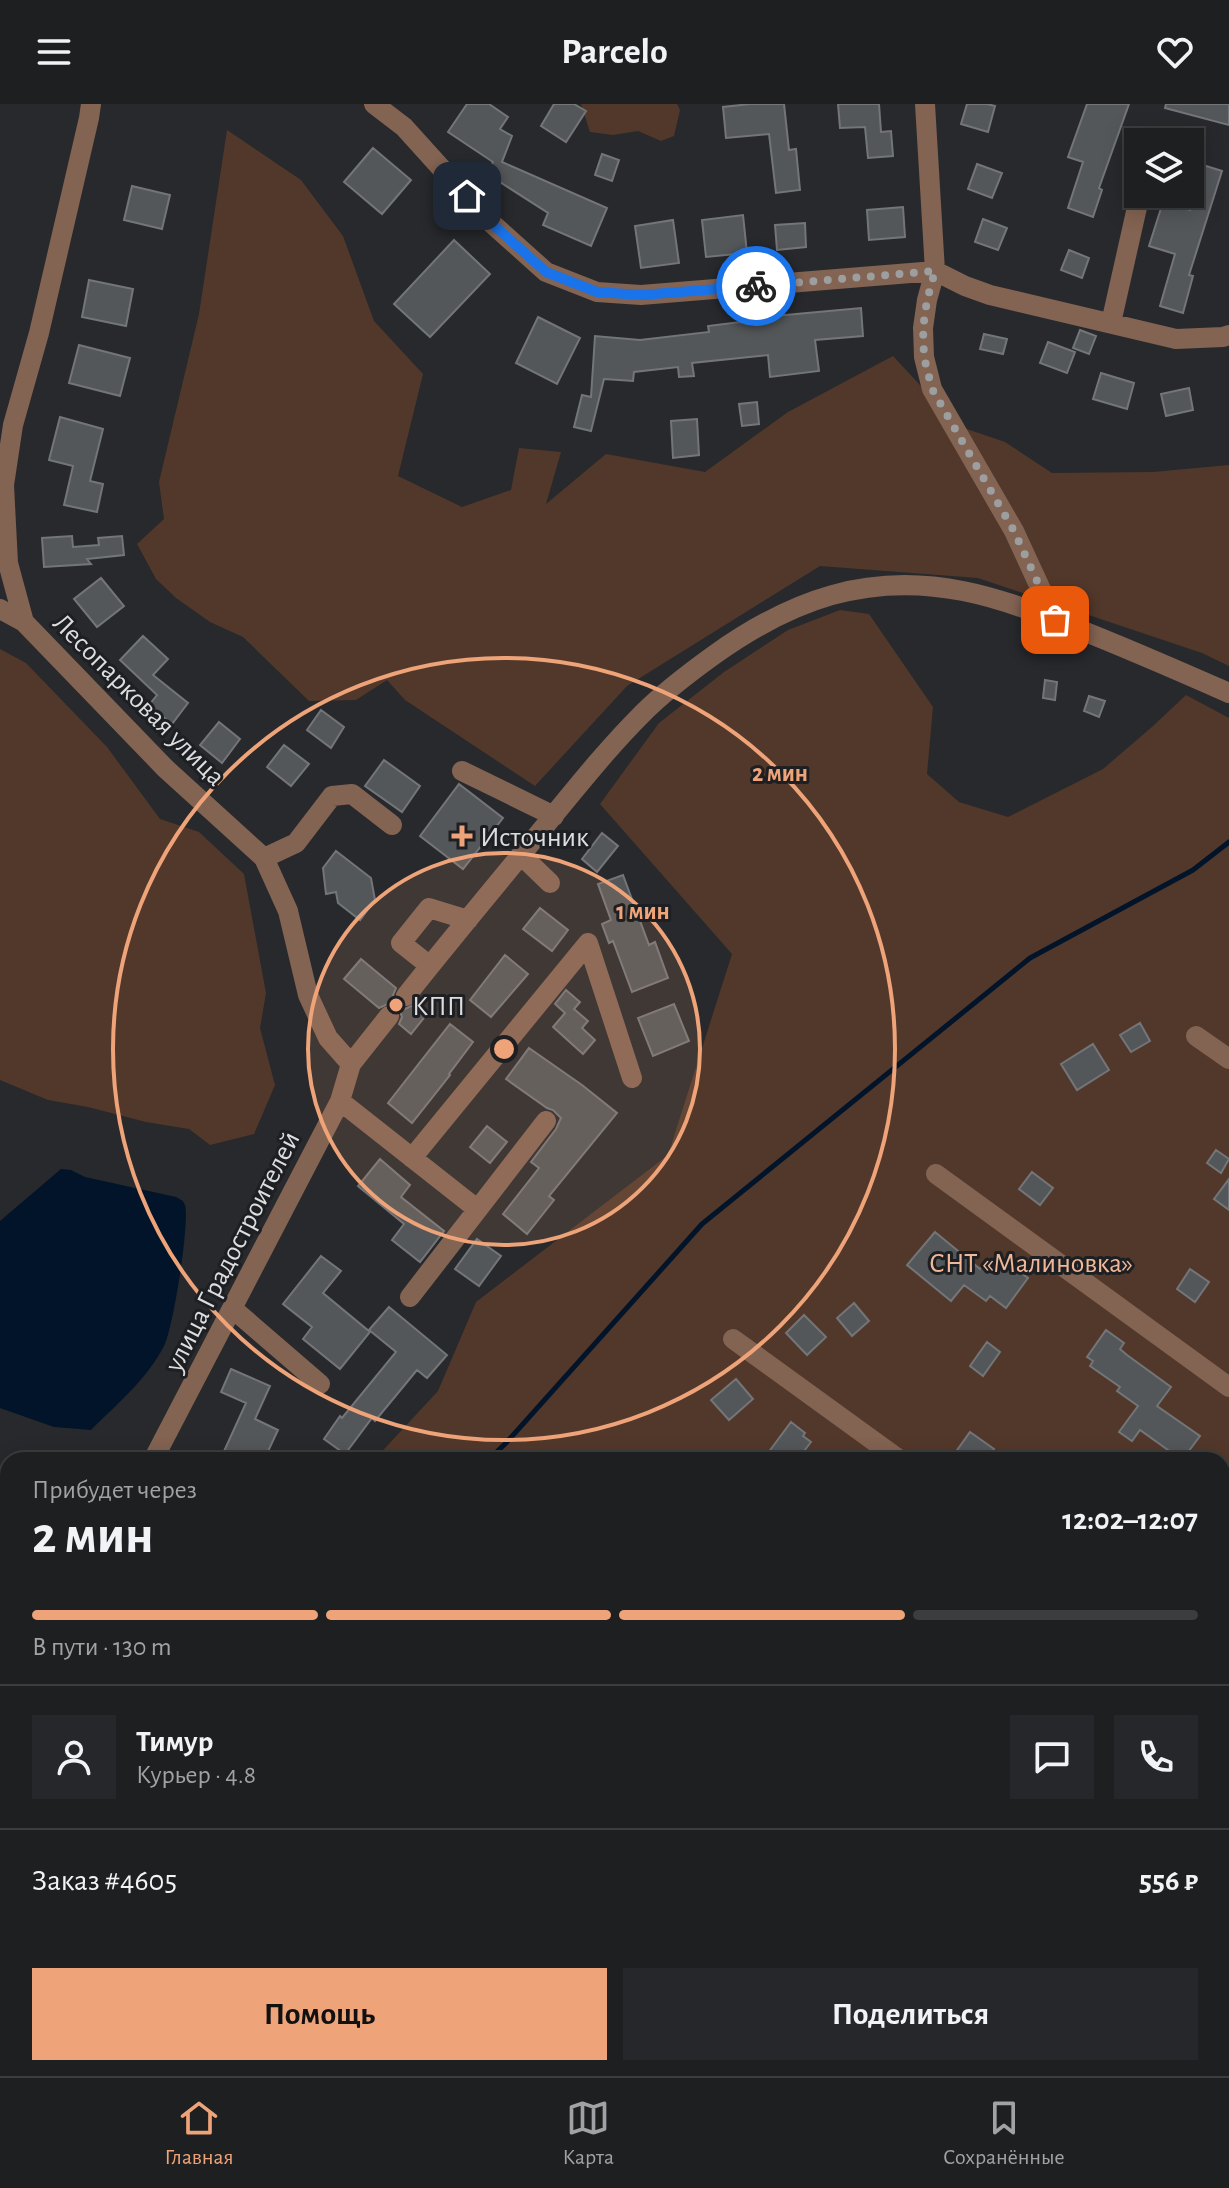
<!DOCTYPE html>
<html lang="ru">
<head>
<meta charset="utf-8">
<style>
	body { margin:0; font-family:"Alegreya Sans",sans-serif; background:#25272a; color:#f1f3f6; height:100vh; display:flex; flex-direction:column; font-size:30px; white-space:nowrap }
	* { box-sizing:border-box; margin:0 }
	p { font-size:26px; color:#a0a2a5 }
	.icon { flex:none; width:44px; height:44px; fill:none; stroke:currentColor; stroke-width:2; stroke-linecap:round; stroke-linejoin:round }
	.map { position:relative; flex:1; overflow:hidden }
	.sheet { position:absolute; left:0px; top:1348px; width:1230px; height:624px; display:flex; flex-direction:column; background:#1d1f21; border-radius:24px 24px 0 0; box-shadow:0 4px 20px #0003,0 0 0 2px #3b3d3f }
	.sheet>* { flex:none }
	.tools { position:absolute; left:1124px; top:24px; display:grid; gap:16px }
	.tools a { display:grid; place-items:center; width:80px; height:80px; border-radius:0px; background:#1d1f21; box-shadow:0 4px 20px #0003,0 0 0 2px #3b3d3f; font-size:40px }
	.pin { position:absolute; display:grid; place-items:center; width:68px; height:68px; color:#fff; margin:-34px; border-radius:16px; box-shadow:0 4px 12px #0006 }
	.courier { position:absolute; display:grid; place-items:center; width:80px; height:80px; margin:-40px; border:6px solid #1a73e8; border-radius:50%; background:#fff; color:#222; box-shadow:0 2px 10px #0007 }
	.overview em { font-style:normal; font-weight:700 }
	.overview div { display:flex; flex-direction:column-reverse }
	.overview { display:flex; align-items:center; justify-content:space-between; height:136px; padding:0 32px }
	h1 { font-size:52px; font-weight:700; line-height:60px }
	.bar { display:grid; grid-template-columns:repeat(4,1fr); gap:12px 8px; align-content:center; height:96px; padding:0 32px }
	.bar i { height:10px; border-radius:6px; background:#3b3d3f }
	.bar .on { background:#efa378 }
	.bar p { grid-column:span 4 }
	.line { display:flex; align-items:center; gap:20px; padding:0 32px; border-top:2px solid #3b3d3f }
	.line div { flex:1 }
	.round { display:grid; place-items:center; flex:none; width:84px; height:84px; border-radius:0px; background:#25272a }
	.button { display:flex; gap:16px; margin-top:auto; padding:16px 32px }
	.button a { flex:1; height:92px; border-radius:0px; background:#efa378; color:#111; font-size:32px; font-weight:700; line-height:92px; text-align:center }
	.button a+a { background:#25272a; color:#f1f3f6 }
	header { display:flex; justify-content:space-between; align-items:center; height:104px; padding:0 32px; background:#1d1f21; font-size:36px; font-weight:700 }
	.tab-bar { display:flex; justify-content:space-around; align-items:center; height:112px; border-top:2px solid #3b3d3f; background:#1d1f21; font-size:22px; color:#a0a2a5 }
	.tab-bar a { display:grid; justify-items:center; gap:4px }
	.tab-bar .on { color:#efa378 }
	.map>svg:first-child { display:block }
	.green { fill:#52382a }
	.water { fill:#021429 }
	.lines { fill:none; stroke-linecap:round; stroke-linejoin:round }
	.stream { stroke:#021429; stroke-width:5 }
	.building { fill:#545759; stroke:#737578; stroke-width:2 }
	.minor { stroke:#836352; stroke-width:20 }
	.done { stroke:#9c9ea0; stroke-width:8; stroke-dasharray:0 14.4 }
	.route { stroke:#1a73e8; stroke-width:10 }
	.ring { fill:none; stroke:#efa378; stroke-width:4 }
	.poi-dot { fill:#efa378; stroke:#1d1f22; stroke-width:3 }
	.labels { text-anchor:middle; stroke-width:6; stroke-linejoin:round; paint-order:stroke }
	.street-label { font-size:28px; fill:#dbddde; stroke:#1d1f22 }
	.poi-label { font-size:28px; fill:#dbddde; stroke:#1d1f22; text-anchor:start }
	.park-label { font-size:28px; fill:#f0b798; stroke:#1d1f22 }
	.centre { fill:#efa378; stroke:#1d1f22; stroke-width:4 }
	.ring-label { font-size:24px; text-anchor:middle; font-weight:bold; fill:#efa378; stroke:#1d1f22; stroke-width:6; stroke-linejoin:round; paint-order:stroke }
</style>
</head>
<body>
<header><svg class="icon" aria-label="menu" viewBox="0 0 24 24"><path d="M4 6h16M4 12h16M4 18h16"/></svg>Parcelo<svg class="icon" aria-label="heart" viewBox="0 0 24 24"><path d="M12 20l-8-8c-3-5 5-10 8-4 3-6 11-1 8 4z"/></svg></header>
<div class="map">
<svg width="1229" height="1972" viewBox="0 0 1229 1972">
	<rect width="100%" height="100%" fill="#27292c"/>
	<path class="green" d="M581,0H677L680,6L674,32L661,37L638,27L613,31L590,28Z
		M227,26L301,76L343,132L374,217L423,270L398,372L462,403L511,386L519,344L561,348L546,400L606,350L705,368L788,308L893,252L958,322L1005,338L1052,369L1153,368L1229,361V562L1202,549L978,474L820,462L627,582L535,682L405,596L387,576L356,596L309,597L243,533L210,518L176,494L156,475L137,440L164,415L159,378L199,210Z
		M840,506L869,510L933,603L927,670L959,698L1008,713L1103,665L1153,622L1186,591L1229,614V1972H130L135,1964H1222V1356H374L438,1287L476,1198L668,1051L732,850L600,700L659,619L724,568L788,526Z
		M0,545L26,559L107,643L160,715L199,728L244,770L266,889L260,924L275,981L254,1030L210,1041L189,1025L146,1018L88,1003L48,996L0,976Z
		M10,1964H113L108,1972H6Z"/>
	<path class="water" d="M61,1065L71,1066L85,1073L176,1093C181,1096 183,1096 185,1101C190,1117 173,1226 164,1242C147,1275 118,1299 91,1326L54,1323L0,1304V1117Z
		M8,1780V1964H10L6,1972H0V1783Z"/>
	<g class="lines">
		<path class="stream" d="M488,1356L505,1340L702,1120L1030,854L1193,766L1229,738"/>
	</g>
	<path class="building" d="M467,0H489L508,13L500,25L512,32L502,58L607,104L591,142L543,121L548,109L486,69L493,58L448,28Z
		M554,0H574L586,7L566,38L541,22Z
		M750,0H784L789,46L796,45L800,86L776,89L769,30L726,34L723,3Z
		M838,0H879L881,28L891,27L893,52L868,54L865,23L840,24Z
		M967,0H987L995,2L988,28L961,20Z
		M1087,0H1129L1099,84L1102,86L1093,113L1068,104L1083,58L1068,53Z
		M1166,0H1229V21L1165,4Z
		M373,44L411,76L382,110L344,78Z
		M602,50L619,56L612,77L595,71Z
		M1190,57L1222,67L1189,171L1193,172L1183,209L1160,202L1175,150L1149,142L1163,98L1190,106Z
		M977,60L1002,69L992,94L968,85Z
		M132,82L170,91L162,125L124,116Z
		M903,103L905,133L869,136L867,106Z
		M743,111L747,149L706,153L702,116Z
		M983,115L1007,124L998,146L975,138Z
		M673,116L679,159L641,164L635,122Z
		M805,119L806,143L777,146L775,121Z
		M454,136L490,170L430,233L394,200Z
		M1069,146L1089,154L1082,174L1061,166Z
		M89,176L133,185L126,222L82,213Z
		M861,204L863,232L815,236L819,267L770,273L768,251L692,259L694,272L679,273L678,263L634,268L633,277L604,275L591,327L574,323L582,291L591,293L595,232L640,236L709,228L708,222L764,215V213Z
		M538,213L580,234L557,280L516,259Z
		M1080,226L1096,232L1089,250L1073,244Z
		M984,230L1007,235L1003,250L980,245Z
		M1048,238L1075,248L1067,269L1040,259Z
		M79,241L130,254L120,292L69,279Z
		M1101,269L1134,279L1127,305L1093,295Z
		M1189,284L1193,306L1166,312L1161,290Z
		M757,298L759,320L742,322L739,300Z
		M60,313L103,325L90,377L103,380L97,408L64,401L73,362L49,356Z
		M697,315L699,351L673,354L671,317Z
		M72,432L73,443L99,441L98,434L122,432L124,451L87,455L91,460L44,463L42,434Z
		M101,474L124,502L97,523L74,495Z
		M143,532L168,555L153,571L188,599L172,620L149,601L157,591L120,556Z
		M1045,576L1057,578L1055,596L1043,594Z
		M1089,592L1105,597L1099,613L1084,607Z
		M321,606L344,623L331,644L307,626Z
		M219,618L240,635L222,659L200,641Z
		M284,641L309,660L291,682L267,663Z
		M384,656L420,682L402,708L365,682Z
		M459,680L503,714L463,765L420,732Z
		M602,729L618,742L597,768L582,755Z
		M336,747L371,774L375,796L360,816L338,799L336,788L326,790L323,764Z
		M623,771L649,841L655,838L668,874L632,888L613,837L609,839L602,820L611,816L598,780Z
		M540,804L568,826L552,847L523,825Z
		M505,851L528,870L491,913L470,896Z
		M361,855L396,884L393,891L397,902L405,905L416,900L427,910L411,930L399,920L402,913L398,902L390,899L379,904L344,875Z
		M566,886L580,898L574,905L588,917L582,924L595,936L583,950L553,923L565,909L555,900Z
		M674,900L689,937L653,952L638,914Z
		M1140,919L1150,937L1131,948L1120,931Z
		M450,920L473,938L449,970L450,971L412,1019L388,999Z
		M1093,940L1109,966L1077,986L1061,960Z
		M529,944L582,981L617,1009L549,1092L554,1096L527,1130L503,1110L539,1064L531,1058L556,1025L561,1014L553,1006L547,1004L506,975Z
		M487,1022L507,1038L490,1059L470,1043Z
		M1216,1046L1229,1055L1221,1069L1207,1059Z
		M380,1055L410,1081L401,1093L444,1127L420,1158L392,1136L404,1120L358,1082Z
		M1032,1068L1053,1084L1040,1101L1019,1085Z
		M1229,1075V1106L1214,1095Z
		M935,1128L980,1165L981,1163L987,1168L999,1153L1028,1174L1006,1204L990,1192L986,1197L964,1181L951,1197L907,1161Z
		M477,1135L501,1152L479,1182L455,1165Z
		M321,1152L341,1167L323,1189L370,1228L340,1265L303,1235L312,1223L283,1200Z
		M1190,1165L1209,1178L1195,1198L1177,1185Z
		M854,1199L869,1217L852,1232L837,1214Z
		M389,1203L447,1251L427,1274L417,1266L375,1317L372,1314L345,1350L324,1335L340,1312L342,1314L396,1248L369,1226Z
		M804,1211L826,1233L807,1251L786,1229Z
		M1106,1226L1124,1239L1120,1245L1127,1251L1171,1283L1157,1302L1200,1332L1182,1356L1140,1326L1132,1337L1119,1328L1138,1302L1117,1287L1120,1283L1090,1262L1093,1257L1087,1253Z
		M987,1238L1000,1248L983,1272L970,1262Z
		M231,1265L270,1282L255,1315L278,1326L264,1356H220L246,1299L221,1288Z
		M736,1275L753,1295L729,1316L711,1296Z
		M791,1318L805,1329L803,1332L811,1338L797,1356H777L768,1349Z
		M970,1328L994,1345L986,1356H950Z"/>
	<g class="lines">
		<path class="minor" d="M91,0L89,14L39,229L13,321L4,381L8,459L24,518L165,664L264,754L288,807L308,891L328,934L351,960
			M374,0L404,23L488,116L546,168L597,188L641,191L935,167L965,182L990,191L1176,235L1223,233L1229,231
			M925,0L935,167L927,196L923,224L924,253L932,285L1014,427L1055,516
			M1111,219L1140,90
			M0,505L24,518
			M462,667L554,712
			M521,751L550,779
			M264,754L296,739L332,692L352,690L392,721
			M430,862L401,839L429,804L468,816
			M406,892C451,835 498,779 544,723C576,684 607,645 643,609C665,587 689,569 714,551C791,496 867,468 963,487C1003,495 1041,510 1078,525C1129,545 1179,567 1229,589
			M1196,932L1229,955
			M340,997L477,1105
			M412,1054L588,839L632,974
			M936,1070L1229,1283
			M410,1193L546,1017
			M233,1205L320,1280
			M733,1235L900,1356
			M153,1356L340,997L351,960L389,912
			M0,1426L8,1431
			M0,1576L8,1565
			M1222,1589L1229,1594
			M1222,1915L1229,1906
			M389,1964L400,1972
			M855,1964L866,1972
			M1181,1972L1187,1964"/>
	</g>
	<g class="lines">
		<path class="done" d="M756,182L935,167L927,196L923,224L924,253L932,285L1014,427L1055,516"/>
		<path class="route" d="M467,92L488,116L546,168L597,188L641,191L756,182"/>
	</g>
	<circle cx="504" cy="945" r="196" fill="#efa378" fill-opacity=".12"/>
	<g class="ring">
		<circle cx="504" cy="945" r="196"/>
		<circle cx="504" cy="945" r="391"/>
	</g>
	<g class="poi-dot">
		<path d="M458 720h8v8h8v8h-8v8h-8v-8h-8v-8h8z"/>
		<circle cx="396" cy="901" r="8"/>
	</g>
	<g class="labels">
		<g class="street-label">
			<text transform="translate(140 595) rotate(45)" y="10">Лесопарковая улица</text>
			<text transform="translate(231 1147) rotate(-63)" y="10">улица Градостроителей</text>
		</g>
		<g class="poi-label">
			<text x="480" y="742">Источник</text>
			<text x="412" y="911">КПП</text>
		</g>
		<g class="park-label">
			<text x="1031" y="1168">СНТ «Малиновка»</text>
		</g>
	</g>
	<circle cx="504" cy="945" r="12" class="centre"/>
	<g class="ring-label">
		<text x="780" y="677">2 мин</text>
		<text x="643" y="815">1 мин</text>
	</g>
</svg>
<div class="tools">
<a><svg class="icon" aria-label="layers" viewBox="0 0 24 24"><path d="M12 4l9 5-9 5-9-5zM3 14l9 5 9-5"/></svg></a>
</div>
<div class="pin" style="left:1055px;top:516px;background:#ea580c"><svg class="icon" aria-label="bag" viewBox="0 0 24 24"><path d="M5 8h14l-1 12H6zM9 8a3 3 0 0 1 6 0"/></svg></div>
<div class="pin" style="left:467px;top:92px;background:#1f2937"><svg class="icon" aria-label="home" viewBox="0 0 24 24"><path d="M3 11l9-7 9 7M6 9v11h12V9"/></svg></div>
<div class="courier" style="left:756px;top:182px"><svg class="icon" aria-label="bike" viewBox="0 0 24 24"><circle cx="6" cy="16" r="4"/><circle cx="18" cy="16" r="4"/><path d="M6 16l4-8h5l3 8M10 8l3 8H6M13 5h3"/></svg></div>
<section class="sheet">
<div class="overview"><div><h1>2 мин</h1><p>Прибудет через</p></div><em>12:02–12:07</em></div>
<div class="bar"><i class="on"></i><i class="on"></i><i class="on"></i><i></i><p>В пути · 130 m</p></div>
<div class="line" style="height:144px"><a class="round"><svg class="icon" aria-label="person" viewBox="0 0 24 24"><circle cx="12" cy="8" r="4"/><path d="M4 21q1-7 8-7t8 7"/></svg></a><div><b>Тимур</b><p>Курьер · 4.8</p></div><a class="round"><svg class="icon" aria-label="chat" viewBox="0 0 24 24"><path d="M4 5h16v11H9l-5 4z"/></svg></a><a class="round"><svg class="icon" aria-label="phone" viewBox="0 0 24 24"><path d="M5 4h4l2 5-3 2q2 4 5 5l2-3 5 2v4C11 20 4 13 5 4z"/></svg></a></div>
<div class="line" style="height:104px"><div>Заказ #4605</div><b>556 ₽</b></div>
<div class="button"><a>Помощь</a><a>Поделиться</a></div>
</section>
</div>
<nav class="tab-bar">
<a class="on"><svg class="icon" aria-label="home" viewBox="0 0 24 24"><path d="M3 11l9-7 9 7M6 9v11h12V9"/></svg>Главная</a>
<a><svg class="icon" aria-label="map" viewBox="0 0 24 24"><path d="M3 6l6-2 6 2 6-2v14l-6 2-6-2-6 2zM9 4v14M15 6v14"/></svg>Карта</a>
<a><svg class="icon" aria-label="saved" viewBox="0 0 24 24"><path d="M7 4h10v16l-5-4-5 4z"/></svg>Сохранённые</a>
</nav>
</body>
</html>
